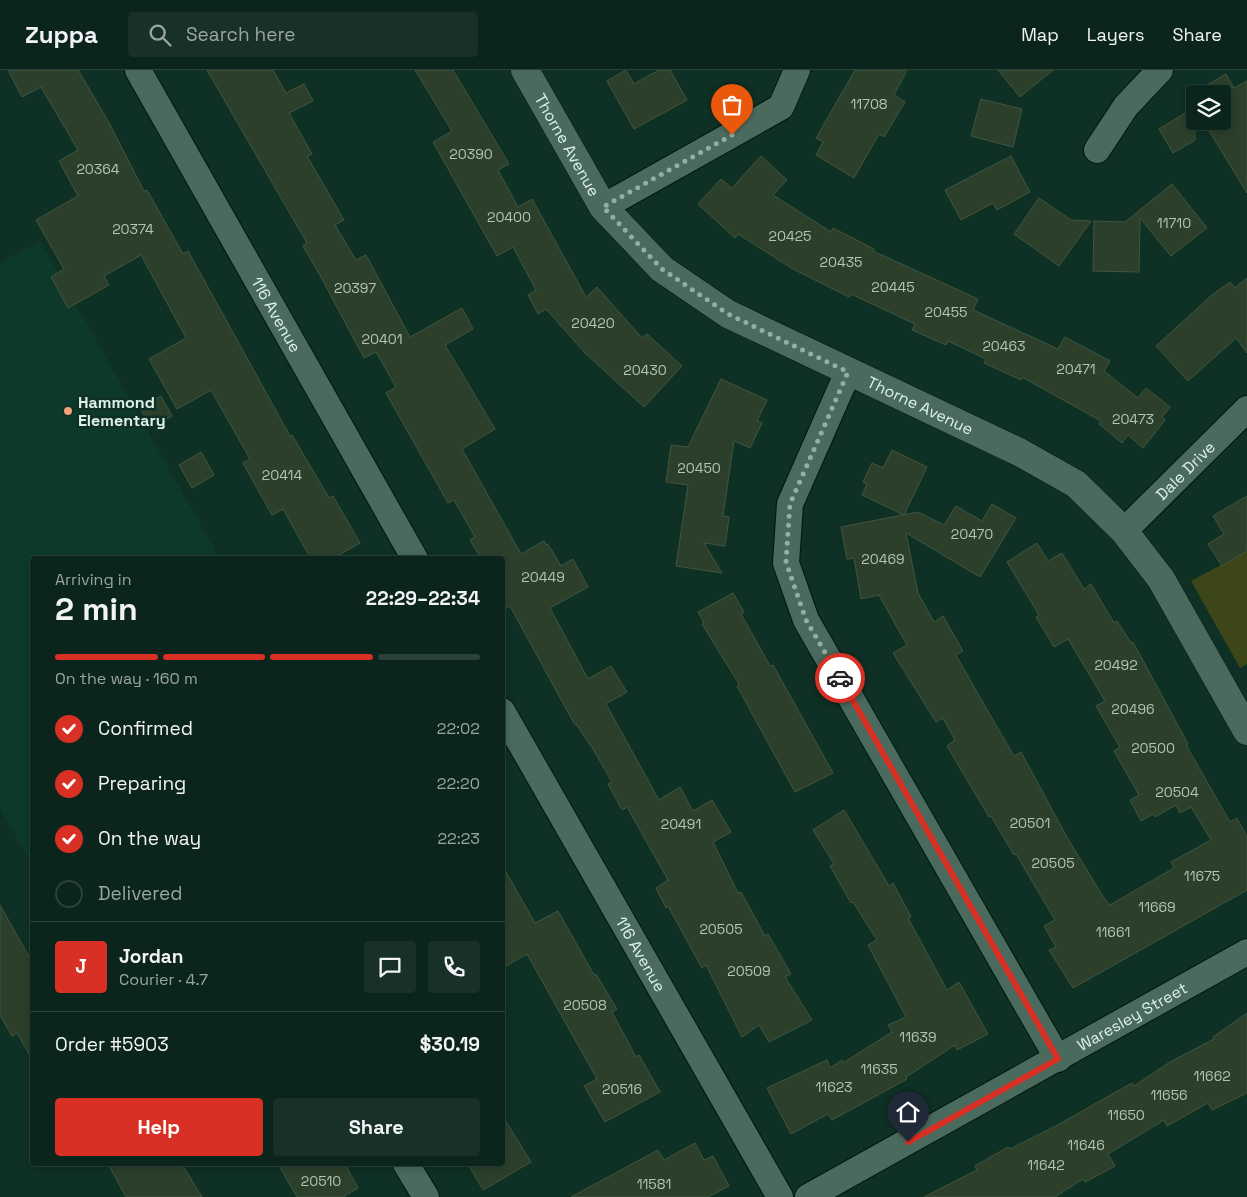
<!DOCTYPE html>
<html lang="en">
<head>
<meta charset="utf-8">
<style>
	body { margin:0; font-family:"Space Grotesk",sans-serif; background:#193029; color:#f1f3f6; height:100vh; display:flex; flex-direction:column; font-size:19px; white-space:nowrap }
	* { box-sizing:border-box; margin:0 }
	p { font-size:16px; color:#9aa4a3 }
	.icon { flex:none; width:28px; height:28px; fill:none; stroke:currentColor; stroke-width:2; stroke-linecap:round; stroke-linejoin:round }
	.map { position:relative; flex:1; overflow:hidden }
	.side { position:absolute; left:30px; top:486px; width:475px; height:610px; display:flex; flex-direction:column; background:#0b241c; border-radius:5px; box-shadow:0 2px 8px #0003,0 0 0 1px #2b413b }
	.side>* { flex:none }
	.fabs { position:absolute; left:1186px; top:15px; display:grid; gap:10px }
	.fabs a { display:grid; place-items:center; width:45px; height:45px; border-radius:5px; background:#0b241c; box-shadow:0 2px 8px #0003,0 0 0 1px #2b413b; font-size:25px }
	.pin { position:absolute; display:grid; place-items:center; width:42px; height:42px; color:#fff; margin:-51px -21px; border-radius:50% 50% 50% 0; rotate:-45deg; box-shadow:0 0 5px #0007 }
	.pin .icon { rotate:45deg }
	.courier { position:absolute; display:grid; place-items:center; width:50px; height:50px; margin:-25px; border:4px solid #d93025; border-radius:50%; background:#fff; color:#222; box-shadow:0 1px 6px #0007 }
	.overview em { font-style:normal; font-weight:700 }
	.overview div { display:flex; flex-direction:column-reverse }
	.overview { display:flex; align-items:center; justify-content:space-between; height:85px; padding:0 25px }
	h1 { font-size:32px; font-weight:700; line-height:38px }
	.bar { display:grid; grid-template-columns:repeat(4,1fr); gap:8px 5px; align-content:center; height:60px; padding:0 25px }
	.bar i { height:6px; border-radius:4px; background:#2b413b }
	.bar .selected { background:#d93025 }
	.bar p { grid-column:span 4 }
	.line { display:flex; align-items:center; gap:12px; padding:0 25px; border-top:1px solid #2b413b }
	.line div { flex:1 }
	.round { display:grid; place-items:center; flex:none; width:52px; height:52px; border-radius:5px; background:#193029 }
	ol { padding:0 25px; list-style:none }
	li { display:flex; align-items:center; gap:15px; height:55px }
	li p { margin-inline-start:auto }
	li .icon { padding:5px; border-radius:50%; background:#d93025; color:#fff; stroke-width:4 }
	li:last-child { color:#9aa4a3 }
	li i { width:28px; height:28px; border:2px solid #2b413b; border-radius:50% }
	.cta { display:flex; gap:10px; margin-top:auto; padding:10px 25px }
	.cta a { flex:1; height:58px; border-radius:5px; background:#d93025; color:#fff; font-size:20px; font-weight:700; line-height:58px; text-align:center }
	.cta a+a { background:#193029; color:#f1f3f6 }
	header { display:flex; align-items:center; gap:30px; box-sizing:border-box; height:70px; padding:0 25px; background:#0b241c; border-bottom:1px solid #2b413b }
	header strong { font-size:24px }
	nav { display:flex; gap:28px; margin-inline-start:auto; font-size:18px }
	.search { width:350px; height:45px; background:#193029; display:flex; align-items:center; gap:12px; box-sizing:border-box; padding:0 18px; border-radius:5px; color:#9aa4a3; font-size:19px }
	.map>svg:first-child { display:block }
	.built { fill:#0d392b }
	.green { fill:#3d4619 }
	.building { fill:#2b3f2a; stroke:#41563f }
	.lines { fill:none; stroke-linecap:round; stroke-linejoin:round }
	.minor-casing { stroke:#01170f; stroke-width:28 }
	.tertiary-casing { stroke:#01170f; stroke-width:29 }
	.minor { stroke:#496a5d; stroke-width:26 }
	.tertiary { stroke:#496a5d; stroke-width:28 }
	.done { stroke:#96ada4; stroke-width:5; stroke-dasharray:0 9 }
	.route { stroke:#d93025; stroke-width:6 }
	.poi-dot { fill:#f1a17b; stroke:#0f3025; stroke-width:2 }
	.labels { text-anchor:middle; stroke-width:5; stroke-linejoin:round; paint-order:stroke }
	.number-label { font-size:14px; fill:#b1c4b8 }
	.street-label { font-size:16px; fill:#def0e8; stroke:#0f3025 }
	.poi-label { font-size:16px; font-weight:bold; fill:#def0e8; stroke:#0f3025; text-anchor:start }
</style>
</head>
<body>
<header>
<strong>Zuppa</strong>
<div class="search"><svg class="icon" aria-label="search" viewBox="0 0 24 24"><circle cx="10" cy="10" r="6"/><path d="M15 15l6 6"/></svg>Search here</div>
<nav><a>Map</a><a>Layers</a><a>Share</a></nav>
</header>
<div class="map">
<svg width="1247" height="1127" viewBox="0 0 1247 1127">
	<rect width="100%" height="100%" fill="#0f3025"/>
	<path class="built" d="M40,171L220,489H32V795L0,738V193Z"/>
	<path class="green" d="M1247,481V594L1240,598L1191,511Z"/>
	<path class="building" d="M8,0H78L107,49L144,121L147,120L183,184L188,181L290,366L292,365L329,428L333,426L360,473L332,489H311L283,439L272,445L243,393L250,389L211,320L177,339L149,289L186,268L141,185L104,206L109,215L68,238L51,207L64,199L36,150L78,126L59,91L78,80L41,17L22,27Z
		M207,0H273L286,23L304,14L313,31L289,43L312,84L307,86L344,150L335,155L356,190L366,185L410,267L462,238L473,259L445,275L495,359L462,379L521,484L544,471L546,475L548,474L561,496L573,489L588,517L550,538L588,609L611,596L627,622L606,634L659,730L680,717L693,741L712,730L731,762L713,772L738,823L741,822L765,866L768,864L791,904L785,907L812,950L769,972L759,955L742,967L706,895L702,898L668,836L666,838L656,818L668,810L627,737L622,740L608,714L612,712L593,679L576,654L575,655L510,536L502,540V489H481L470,470L475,467L454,430L448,433L386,323L396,317L376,282L364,288L322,209L303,176L307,173Z
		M415,0H453L509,94L498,100L518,137L532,129L586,227L597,217L642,268L647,264L682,296L644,337L585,283L546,239L538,244L528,225L536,220L513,177L497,186L433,72L452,61Z
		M626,0L634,14L659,0H670L687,30L634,59L607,11Z
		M855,0H907L894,25L905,32L884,67L879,64L854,108L816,85L823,72L816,68Z
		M998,0H1053L1020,27Z
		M1226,4L1234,18L1247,11V123L1203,51H1222V24H1195V70L1173,83L1159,59L1195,37L1188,26Z
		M981,29L1022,39L1013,77L971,66Z
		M761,86L787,110L773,125L831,162L833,158L874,179L873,181L978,229L973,240L1058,279L1065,267L1110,291L1104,301L1138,328L1146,318L1170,337L1162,347L1165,350L1143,378L1128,365L1122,373L1099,354L1101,351L1022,307L1021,310L984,293L986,289L948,271L946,275L912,260L915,254L851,224L849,227L793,199L738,164L735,168L698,134L721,109L732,118Z
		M1011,86L1030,122L997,140L993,133L961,150L945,120Z
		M1172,114L1207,158L1171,186L1140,148L1139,202L1093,201L1094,151L1125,152Z
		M1039,128L1071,150L1091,151L1059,196L1014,164Z
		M1247,208V283L1236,268L1188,311L1156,276L1212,225L1230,212L1235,218Z
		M721,309L767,330L757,351L762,353L750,378L734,371L723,446L729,447L725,476L704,473L722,503L676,496L688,415L666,412L671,375L688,377Z
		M161,326L172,346L151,358L140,338Z
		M892,380L927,397L904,445L862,425L867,414L863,412L872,393L883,398Z
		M201,382L214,405L192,418L179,395Z
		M1247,426V481L1222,496L1208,474L1224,464L1213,446Z
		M992,434L1016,448L980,507L906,463L918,523L934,552L943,546L963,581L956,585L986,638L1014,686L1021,682L1068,769L1104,828L1110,835L1174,798L1171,792L1211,770L1191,737L1180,743L1176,735L1155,747L1153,744L1141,751L1130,730L1139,725L1114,681L1120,677L1096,636L1105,631L1068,569L1054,577L1036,547L1039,545L1007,492L1037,473L1048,491L1062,483L1084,519L1091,514L1114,553L1117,551L1131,573L1133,572L1188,674L1186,675L1230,752L1237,748L1247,767V820L1073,918L1049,880L1056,877L1044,856L1055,850L1016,784L1014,785L991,746L989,747L947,676L955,670L943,648L936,652L893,583L907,575L879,525L861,529L854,488L847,489L841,457L918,442L944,455L956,436L982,451Z
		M733,523L744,542L741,544L770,596L773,595L833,703L795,722L737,616L739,614L702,554L704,553L698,542Z
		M844,740L889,816L893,813L911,847L908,848L947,920L959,912L988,964L957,980L955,975L906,1007L907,1009L832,1050L828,1044L791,1064L767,1018L827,990L830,998L842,990L843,993L892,962L888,955L906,947L868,875L877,870L853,832L851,833L830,796L834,794L813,760Z
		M502,795L535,853L558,841L594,905L596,904L617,939L612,942L636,987L639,985L660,1022L605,1052L584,1016L597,1009L527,884L502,898Z
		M0,835L32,892V989L17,963L12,966L0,945Z
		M1247,943V1023L1212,1040L1208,1033L1167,1056L1164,1050L1108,1084L1115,1096L1085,1112L1083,1109L1055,1127H924L977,1100L975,1096L1008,1077L1010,1079L1054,1057L1132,1013L1134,1016L1170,992L1214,969L1213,967Z
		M502,1045L531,1092L483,1120L468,1094H502Z
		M695,1073L704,1090L713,1086L729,1116L708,1127H571L658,1080L664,1090Z
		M108,1094H182L202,1127H126Z
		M278,1094H345L358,1118L343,1127H297Z"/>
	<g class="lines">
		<defs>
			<g id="minor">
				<path id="s1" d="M138,0L415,489"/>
				<path d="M1097,80L1126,36L1160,0"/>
				<path d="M603,137L781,37L797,0"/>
				<path d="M848,302L790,434L786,493L806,550L1058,989"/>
				<path id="s2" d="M1124,461L1247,339"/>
				<path id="s3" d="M502,641L780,1127"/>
				<path d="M406,1094L426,1127"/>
				<path id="s4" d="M808,1127L1247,882"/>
			</g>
			<g id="tertiary">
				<path id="s5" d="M525,0L603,137L662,199L728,244L1019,382L1076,414L1124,461L1161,509L1247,661"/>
			</g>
		</defs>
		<use href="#minor" class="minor-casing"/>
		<use href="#tertiary" class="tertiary-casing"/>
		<use href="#minor" class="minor"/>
		<use href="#tertiary" class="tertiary"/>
	</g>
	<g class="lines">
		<path class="done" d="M732,65L603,137L662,199L728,244L848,302L790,434L786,492L806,550L840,608"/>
		<path class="route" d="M840,608L1058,989L908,1072"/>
	</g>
	<circle class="poi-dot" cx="68" cy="341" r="5"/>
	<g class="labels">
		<g class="number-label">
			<text x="869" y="39">11708</text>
			<text x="471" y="89">20390</text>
			<text x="98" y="104">20364</text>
			<text x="509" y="152">20400</text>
			<text x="1174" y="158">11710</text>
			<text x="133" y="164">20374</text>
			<text x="790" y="171">20425</text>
			<text x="841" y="197">20435</text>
			<text x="893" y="222">20445</text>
			<text x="355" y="223">20397</text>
			<text x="946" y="247">20455</text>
			<text x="593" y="258">20420</text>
			<text x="382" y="274">20401</text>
			<text x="1004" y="281">20463</text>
			<text x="1076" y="304">20471</text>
			<text x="645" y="305">20430</text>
			<text x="1133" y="354">20473</text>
			<text x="699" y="403">20450</text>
			<text x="282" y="410">20414</text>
			<text x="972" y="469">20470</text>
			<text x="883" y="494">20469</text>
			<text x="543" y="512">20449</text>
			<text x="1116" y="600">20492</text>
			<text x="1133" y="644">20496</text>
			<text x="1153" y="683">20500</text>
			<text x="1177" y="727">20504</text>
			<text x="1030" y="758">20501</text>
			<text x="681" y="759">20491</text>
			<text x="1053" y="798">20505</text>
			<text x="1202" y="811">11675</text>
			<text x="1157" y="842">11669</text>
			<text x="721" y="864">20505</text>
			<text x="1113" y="867">11661</text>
			<text x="749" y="906">20509</text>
			<text x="585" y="940">20508</text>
			<text x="918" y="972">11639</text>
			<text x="879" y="1004">11635</text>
			<text x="1212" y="1011">11662</text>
			<text x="834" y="1022">11623</text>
			<text x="622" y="1024">20516</text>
			<text x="1169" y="1030">11656</text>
			<text x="1126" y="1050">11650</text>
			<text x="1086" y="1080">11646</text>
			<text x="1046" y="1100">11642</text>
			<text x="321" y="1116">20510</text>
			<text x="654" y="1119">11581</text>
		</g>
		<g class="street-label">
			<text dy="6" stroke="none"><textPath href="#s5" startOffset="86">Thorne Avenue</textPath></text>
			<text dy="6" stroke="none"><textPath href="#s1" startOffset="281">116 Avenue</textPath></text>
			<text dy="6" stroke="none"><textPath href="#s5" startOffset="536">Thorne Avenue</textPath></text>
			<text dy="6" stroke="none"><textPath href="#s2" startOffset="86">Dale Drive</textPath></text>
			<text dy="6" stroke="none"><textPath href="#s3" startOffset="280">116 Avenue</textPath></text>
			<text dy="6" stroke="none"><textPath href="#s4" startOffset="371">Waresley Street</textPath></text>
		</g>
		<g class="poi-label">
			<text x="78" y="338">Hammond<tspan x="78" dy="18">Elementary</tspan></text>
		</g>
	</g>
</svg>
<div class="fabs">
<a><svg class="icon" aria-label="layers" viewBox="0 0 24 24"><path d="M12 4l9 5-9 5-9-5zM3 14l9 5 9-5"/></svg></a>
</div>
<div class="pin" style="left:732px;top:65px;background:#ea580c"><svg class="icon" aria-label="bag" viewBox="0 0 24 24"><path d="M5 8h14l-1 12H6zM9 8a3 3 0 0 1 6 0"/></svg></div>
<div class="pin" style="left:908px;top:1072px;background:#1f2937"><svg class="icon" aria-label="home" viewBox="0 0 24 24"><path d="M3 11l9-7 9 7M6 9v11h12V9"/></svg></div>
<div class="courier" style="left:840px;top:608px"><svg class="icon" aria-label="car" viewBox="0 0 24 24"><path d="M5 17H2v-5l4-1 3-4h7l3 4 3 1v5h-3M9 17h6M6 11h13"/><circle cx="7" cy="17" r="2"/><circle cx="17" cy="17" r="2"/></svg></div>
<section class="side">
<div class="overview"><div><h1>2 min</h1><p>Arriving in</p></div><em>22:29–22:34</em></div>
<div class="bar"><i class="selected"></i><i class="selected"></i><i class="selected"></i><i></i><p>On the way · 160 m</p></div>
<ol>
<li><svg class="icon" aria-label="check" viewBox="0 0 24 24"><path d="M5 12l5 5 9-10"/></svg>Confirmed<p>22:02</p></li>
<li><svg class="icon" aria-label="check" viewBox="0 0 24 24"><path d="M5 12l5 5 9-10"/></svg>Preparing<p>22:20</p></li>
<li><svg class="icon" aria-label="check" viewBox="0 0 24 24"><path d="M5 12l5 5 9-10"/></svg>On the way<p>22:23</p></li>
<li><i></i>Delivered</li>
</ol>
<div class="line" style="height:90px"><b class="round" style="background:#d93025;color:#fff">J</b><div><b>Jordan</b><p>Courier · 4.7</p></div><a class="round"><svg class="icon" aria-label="chat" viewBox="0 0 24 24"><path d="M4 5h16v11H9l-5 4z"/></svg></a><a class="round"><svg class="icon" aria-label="phone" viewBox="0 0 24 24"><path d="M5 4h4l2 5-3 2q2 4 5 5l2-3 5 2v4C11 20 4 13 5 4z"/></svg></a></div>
<div class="line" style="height:65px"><div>Order #5903</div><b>$30.19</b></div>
<div class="cta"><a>Help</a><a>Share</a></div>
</section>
</div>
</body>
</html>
